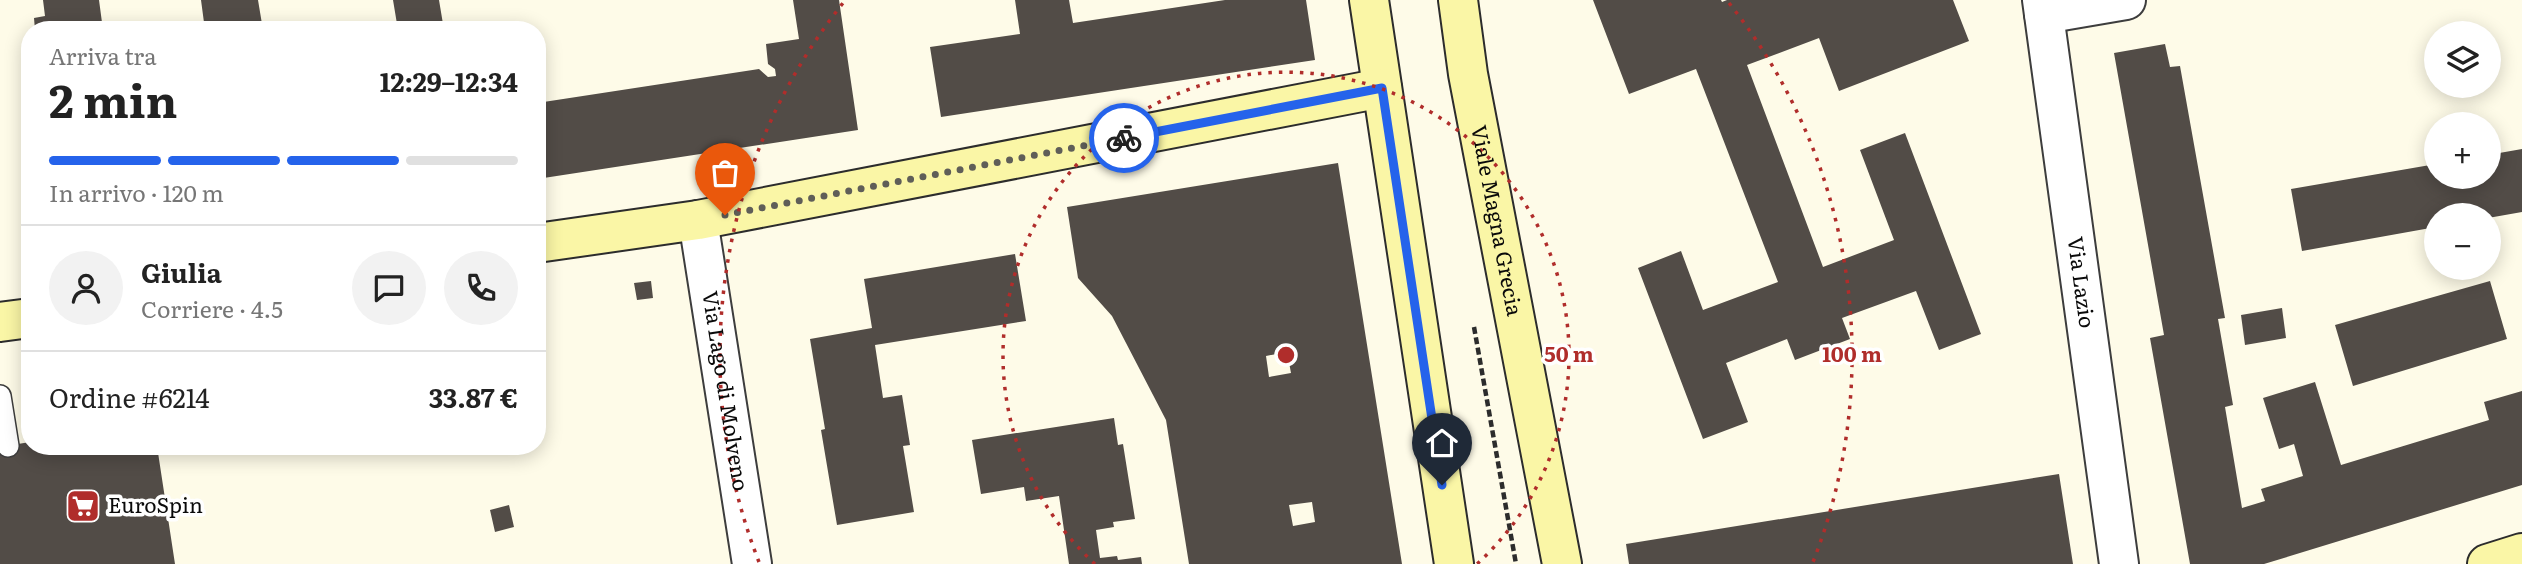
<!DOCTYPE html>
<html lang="it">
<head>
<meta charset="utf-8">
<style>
	body { margin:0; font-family:Literata,serif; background:#f2f2f2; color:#222; height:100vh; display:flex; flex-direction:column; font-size:26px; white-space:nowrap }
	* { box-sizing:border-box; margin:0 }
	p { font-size:23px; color:#767676 }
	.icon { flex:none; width:38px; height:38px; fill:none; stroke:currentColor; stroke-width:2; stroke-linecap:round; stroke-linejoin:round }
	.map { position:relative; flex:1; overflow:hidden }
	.details { position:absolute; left:21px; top:21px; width:525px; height:434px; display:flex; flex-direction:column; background:#fff; border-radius:28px; box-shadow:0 4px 18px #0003 }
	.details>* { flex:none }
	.controls { position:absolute; left:2424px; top:21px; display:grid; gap:14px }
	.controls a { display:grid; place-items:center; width:77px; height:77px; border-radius:50%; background:#fff; box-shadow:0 4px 18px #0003; font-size:35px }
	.pin { position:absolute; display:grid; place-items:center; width:60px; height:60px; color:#fff; margin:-72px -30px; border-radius:50% 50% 50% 0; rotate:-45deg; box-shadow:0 0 7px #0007 }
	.pin .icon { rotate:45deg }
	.courier { position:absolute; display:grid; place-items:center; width:70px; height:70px; margin:-35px; border:5px solid #2563eb; border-radius:50%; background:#fff; color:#222; box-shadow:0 2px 9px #0007 }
	.head em { font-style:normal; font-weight:700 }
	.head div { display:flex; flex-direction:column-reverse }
	.head { display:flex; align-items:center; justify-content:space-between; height:119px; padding:0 28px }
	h1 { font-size:46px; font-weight:700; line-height:52px }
	.bar { display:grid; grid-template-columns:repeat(4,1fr); gap:10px 7px; align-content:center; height:84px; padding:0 28px }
	.bar i { height:9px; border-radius:5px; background:#e0e0e0 }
	.bar .selected { background:#2563eb }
	.bar p { grid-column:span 4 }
	.line { display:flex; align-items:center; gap:18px; padding:0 28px; border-top:2px solid #e0e0e0 }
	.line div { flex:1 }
	.round { display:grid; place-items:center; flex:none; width:74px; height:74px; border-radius:37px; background:#f2f2f2 }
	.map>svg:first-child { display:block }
	.building { fill:#524c47; fill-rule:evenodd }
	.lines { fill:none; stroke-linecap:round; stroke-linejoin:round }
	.lane-casing { stroke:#3d3d3d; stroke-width:24 }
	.street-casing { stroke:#3d3d3d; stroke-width:42 }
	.secondary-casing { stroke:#2c2c2c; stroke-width:42 }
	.path { stroke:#2c2c2c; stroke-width:4.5; stroke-dasharray:7 3.5; stroke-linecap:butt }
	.lane { stroke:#fff; stroke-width:21 }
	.street { stroke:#fff; stroke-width:38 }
	.secondary { stroke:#faf6a6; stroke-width:38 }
	.done { stroke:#5f5e58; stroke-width:7; stroke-dasharray:0 12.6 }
	.route { stroke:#2563eb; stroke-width:9 }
	.ring { fill:none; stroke:#b02d2b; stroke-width:3.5; stroke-dasharray:3.5 7 }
	.labels { text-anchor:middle; stroke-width:7; stroke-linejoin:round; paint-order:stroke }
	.street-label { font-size:21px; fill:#0a0a0a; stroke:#fff }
	.poi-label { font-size:21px; fill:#0a0a0a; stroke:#fff; text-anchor:start }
	.centre { fill:#b02d2b; stroke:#fff; stroke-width:3.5 }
	.ring-label { font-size:21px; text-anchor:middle; font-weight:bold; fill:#b02d2b; stroke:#fff; stroke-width:7; stroke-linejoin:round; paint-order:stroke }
</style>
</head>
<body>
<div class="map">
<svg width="2522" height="564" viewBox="0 0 2522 564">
	<rect width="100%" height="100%" fill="#fefbe8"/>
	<path class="building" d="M43,0H99L103,30H35L34,18L45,16Z
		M201,0H258L263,30H205Z
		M393,0H439L444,30H398Z
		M793,0H839L858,130L537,179V103L759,69L768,77L776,76L775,69L768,64L766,44L799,39Z
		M1015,0H1069L1073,23L1225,0H1306L1315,60L941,117L930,47L1020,34Z
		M1593,0H1721L1722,2L1727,0H1953L1969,41L1839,91L1819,38L1747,65L1823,267L1894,240L1860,150L1905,133L1981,334L1939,350L1916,291L1842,318L1850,339L1795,360L1787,339L1726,363L1748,422L1703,439L1638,268L1681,251L1703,310L1778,282L1696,69L1629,94Z
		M2165,44L2170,67L2180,66L2225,318L2218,319L2233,405L2225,407L2242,508L2265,501L2261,489L2303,476L2294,444L2279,449L2263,398L2315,382L2341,465L2489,420L2484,402L2522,391V485L2264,564H2190L2150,338L2164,335L2114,53Z
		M30,121V157H28L23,122Z
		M2522,149V212L2488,218V215H2436V227L2302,251L2291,189L2436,164V177H2488V155Z
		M1338,163L1402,564H1189L1166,420L1112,316L1078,278L1067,207ZM1287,352L1291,373L1269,377L1266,356ZM1312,502L1315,522L1293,526L1289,505Z
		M1015,254L1026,321L875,345L883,398L902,395L910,445L903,446L914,512L837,525L821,430L825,429L810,339L872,328L864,279Z
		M651,281L653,298L637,300L634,283Z
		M2490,281L2507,339L2353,386L2335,325Z
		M2282,308L2286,338L2245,345L2241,315Z
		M1114,418L1118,445L1123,444L1135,519L1113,522L1114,527L1096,530L1100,558L1117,556L1118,560L1141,557L1142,564H1069L1059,496L1026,501L1024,487L981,494L972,440Z
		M30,442V446H157L175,564H0V447Z
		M2059,474L2073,564H1629L1626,544Z
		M509,505L514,527L495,532L490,510Z"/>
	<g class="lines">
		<defs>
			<path id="lane" d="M0,396L8,446"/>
			<g id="street">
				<path id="s1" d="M2042,0L2119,564"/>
				<path d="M2044,14L2126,0"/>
				<path id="s2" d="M698,220L752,564"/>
			</g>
			<g id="secondary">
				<path d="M1369,0L1454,564"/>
				<path id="s3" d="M1458,0L1468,74L1562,564"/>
				<path d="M537,243L698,220L1382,88"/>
				<path d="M0,322L30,318"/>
				<path d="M2487,564L2522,553"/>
			</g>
		</defs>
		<use href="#lane" class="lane-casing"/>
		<use href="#street" class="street-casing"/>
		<use href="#secondary" class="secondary-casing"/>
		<path class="path" d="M1474,327L1516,564"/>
		<use href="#lane" class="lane"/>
		<use href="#street" class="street"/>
		<use href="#secondary" class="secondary"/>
	</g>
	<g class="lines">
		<path class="done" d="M725,215L1124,138"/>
		<path class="route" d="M1124,138L1382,88L1442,485"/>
	</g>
	<g class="ring">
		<path d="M1095 564A283 283 0 1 1 1477 564"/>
		<path d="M759 562A566 566 0 0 1 843 3M1729 3A566 566 0 0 1 1813 562"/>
	</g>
	<defs>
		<symbol id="supermarket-square" viewBox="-11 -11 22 22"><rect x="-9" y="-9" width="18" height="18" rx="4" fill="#b02d2b" stroke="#fff"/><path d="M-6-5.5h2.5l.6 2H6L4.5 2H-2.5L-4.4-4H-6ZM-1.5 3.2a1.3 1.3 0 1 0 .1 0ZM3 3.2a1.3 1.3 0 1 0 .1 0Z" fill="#fff"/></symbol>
	</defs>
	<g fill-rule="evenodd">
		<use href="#supermarket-square" x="64" y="487" width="38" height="38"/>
	</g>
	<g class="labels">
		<g class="street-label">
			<text dy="7" stroke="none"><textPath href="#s3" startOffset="224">Viale Magna Grecia</textPath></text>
			<text dy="7" stroke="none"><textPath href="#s1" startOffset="285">Via Lazio</textPath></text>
			<text dy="7" stroke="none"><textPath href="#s2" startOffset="173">Via Lago di Molveno</textPath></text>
		</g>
		<g class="poi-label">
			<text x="108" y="513">EuroSpin</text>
		</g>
	</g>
	<circle cx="1286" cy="355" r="10" class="centre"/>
	<g class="ring-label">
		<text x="1569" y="362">50 m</text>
		<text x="1852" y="362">100 m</text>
	</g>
</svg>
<div class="controls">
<a><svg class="icon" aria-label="layers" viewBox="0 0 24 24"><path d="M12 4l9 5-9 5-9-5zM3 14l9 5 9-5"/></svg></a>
<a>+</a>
<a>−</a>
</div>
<div class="pin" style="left:725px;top:215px;background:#ea580c"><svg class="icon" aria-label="bag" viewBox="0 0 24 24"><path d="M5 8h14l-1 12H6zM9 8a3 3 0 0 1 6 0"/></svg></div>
<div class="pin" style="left:1442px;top:485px;background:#1f2937"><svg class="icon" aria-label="home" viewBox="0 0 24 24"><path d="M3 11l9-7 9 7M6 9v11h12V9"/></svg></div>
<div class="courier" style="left:1124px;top:138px"><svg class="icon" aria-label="bike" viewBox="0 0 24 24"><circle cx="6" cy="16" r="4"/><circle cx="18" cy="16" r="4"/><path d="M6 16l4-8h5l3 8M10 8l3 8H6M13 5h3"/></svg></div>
<section class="details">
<div class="head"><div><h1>2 min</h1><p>Arriva tra</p></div><em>12:29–12:34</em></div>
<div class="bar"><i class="selected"></i><i class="selected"></i><i class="selected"></i><i></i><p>In arrivo · 120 m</p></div>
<div class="line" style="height:126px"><a class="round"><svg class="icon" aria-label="person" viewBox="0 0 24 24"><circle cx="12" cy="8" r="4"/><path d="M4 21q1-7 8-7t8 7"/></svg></a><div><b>Giulia</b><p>Corriere · 4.5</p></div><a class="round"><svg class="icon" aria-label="chat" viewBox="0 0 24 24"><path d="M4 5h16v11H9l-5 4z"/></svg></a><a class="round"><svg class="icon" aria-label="phone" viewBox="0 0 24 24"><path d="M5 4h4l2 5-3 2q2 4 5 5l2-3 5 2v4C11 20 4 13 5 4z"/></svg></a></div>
<div class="line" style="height:91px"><div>Ordine #6214</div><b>33.87 €</b></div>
</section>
</div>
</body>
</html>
